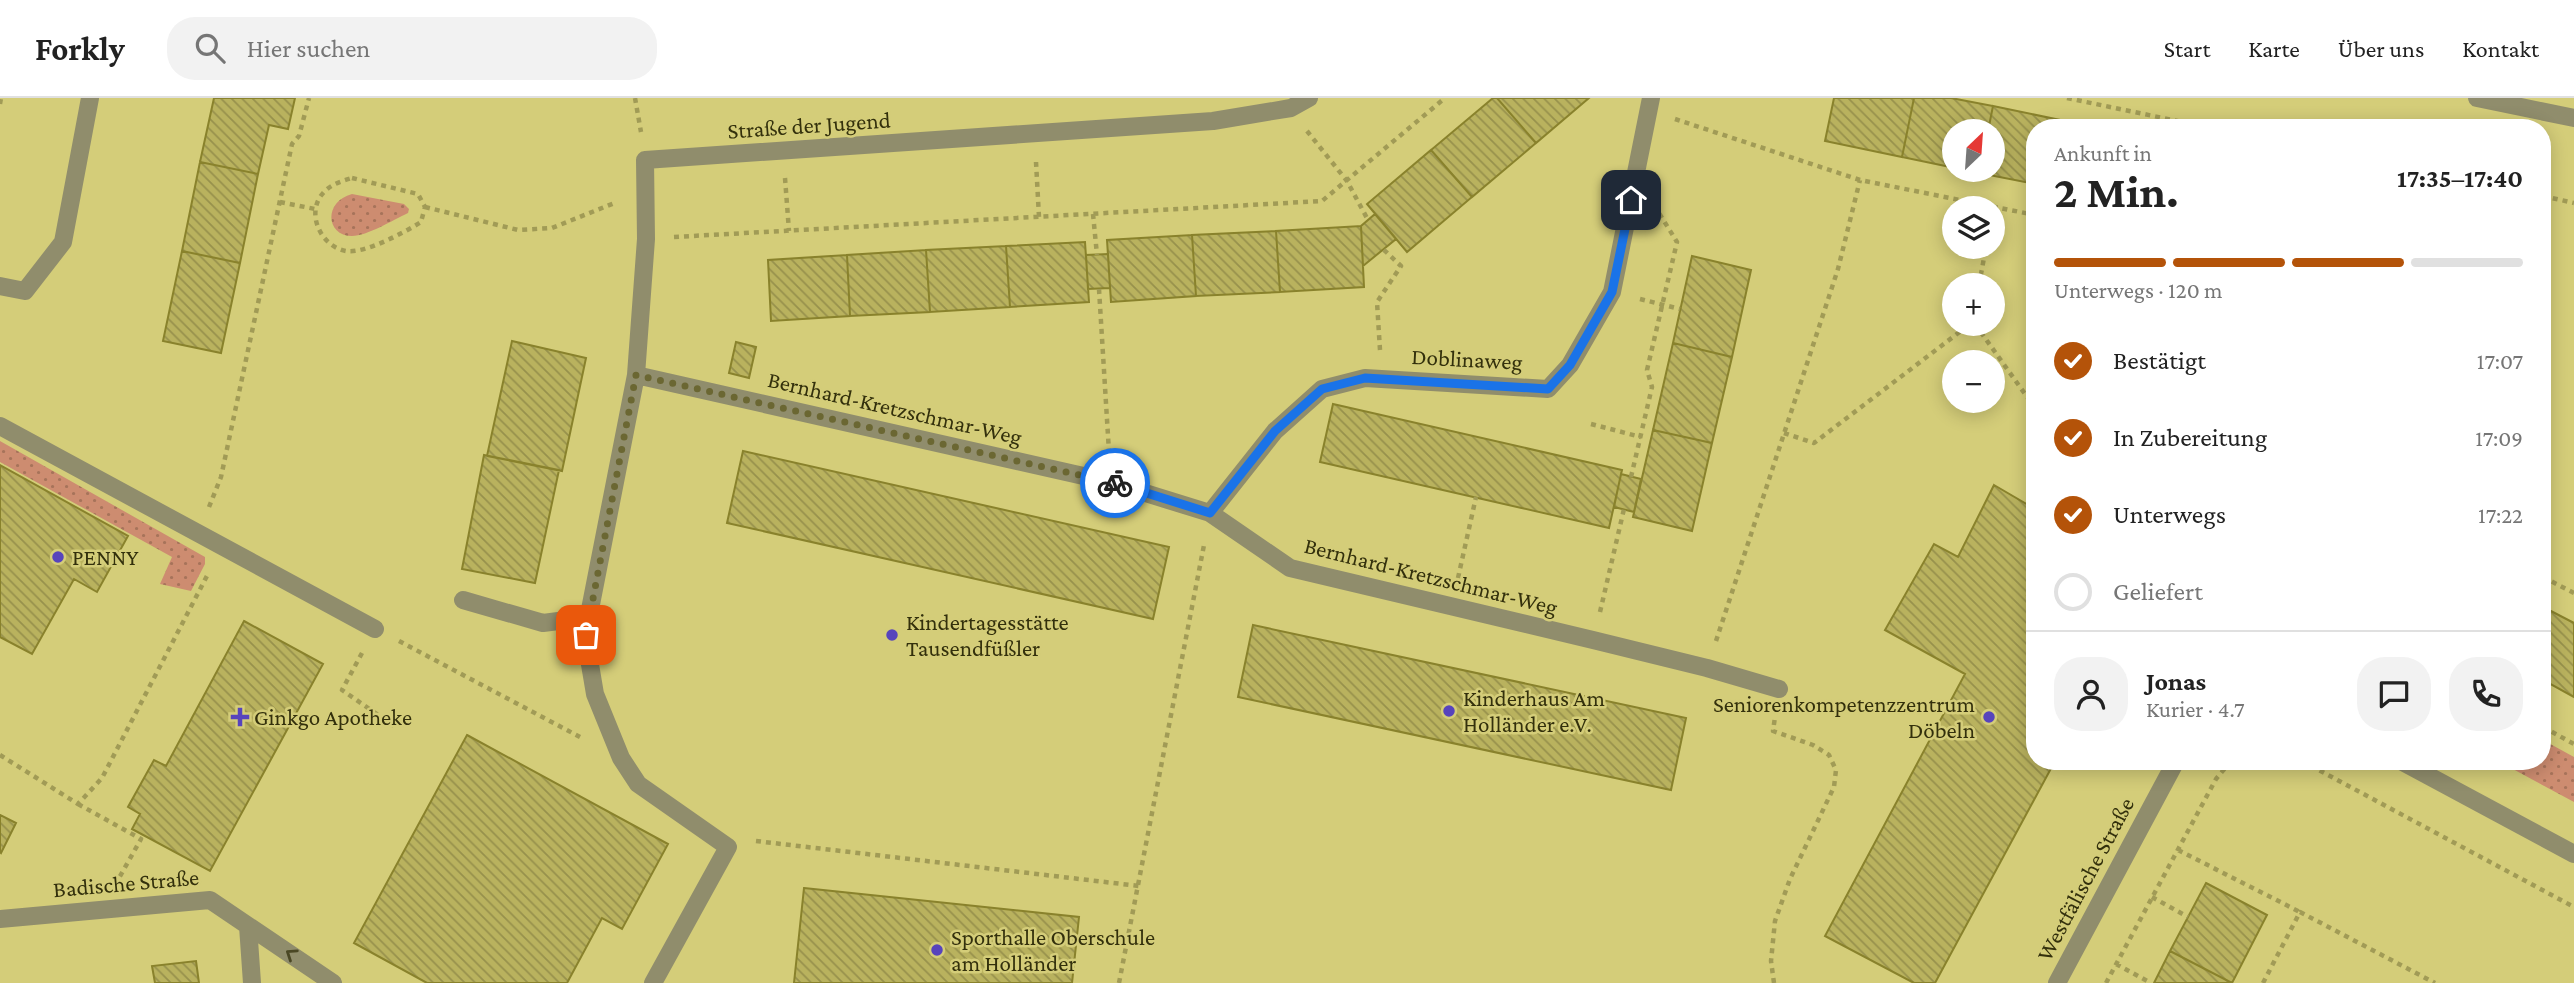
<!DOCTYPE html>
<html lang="de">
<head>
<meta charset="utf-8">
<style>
	body { margin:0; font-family:"Crimson Pro",serif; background:#f2f2f2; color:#222; height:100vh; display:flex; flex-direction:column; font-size:26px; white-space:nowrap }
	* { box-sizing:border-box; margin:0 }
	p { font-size:23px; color:#767676 }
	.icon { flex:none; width:38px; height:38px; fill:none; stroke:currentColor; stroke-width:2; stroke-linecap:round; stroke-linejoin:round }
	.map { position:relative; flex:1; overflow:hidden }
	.panel { position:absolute; left:2026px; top:21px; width:525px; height:651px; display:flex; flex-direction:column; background:#fff; border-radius:28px; box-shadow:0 4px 18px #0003 }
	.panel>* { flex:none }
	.needle { width:46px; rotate:25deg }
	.buttons { position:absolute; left:1942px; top:21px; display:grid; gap:14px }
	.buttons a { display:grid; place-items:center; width:63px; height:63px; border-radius:50%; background:#fff; box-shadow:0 4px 18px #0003; font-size:35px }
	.pin { position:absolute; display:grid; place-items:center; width:60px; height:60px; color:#fff; margin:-30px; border-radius:14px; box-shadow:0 4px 10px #0006 }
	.courier { position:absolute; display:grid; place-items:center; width:70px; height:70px; margin:-35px; border:5px solid #1a73e8; border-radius:50%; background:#fff; color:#222; box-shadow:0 2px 9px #0007 }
	.head em { font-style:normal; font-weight:700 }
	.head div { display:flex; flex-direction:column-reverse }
	.head { display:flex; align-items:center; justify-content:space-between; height:119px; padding:0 28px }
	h1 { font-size:46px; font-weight:700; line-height:52px }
	.bar { display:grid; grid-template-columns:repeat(4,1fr); gap:10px 7px; align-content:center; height:84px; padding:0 28px }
	.bar i { height:9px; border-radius:5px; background:#e0e0e0 }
	.bar .active { background:#b45309 }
	.bar p { grid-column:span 4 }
	.line { display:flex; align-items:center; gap:18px; padding:0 28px; border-top:2px solid #e0e0e0 }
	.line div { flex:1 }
	.round { display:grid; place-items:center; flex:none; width:74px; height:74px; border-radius:28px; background:#f2f2f2 }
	ol { padding:0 28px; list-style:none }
	li { display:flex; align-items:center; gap:21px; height:77px }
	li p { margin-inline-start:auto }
	li .icon { padding:7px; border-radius:50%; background:#b45309; color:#fff; stroke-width:4 }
	li:last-child { color:#767676 }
	li i { width:38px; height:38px; border:4px solid #e0e0e0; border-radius:50% }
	header { display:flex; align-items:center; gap:42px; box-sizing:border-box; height:98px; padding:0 35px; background:#fff; border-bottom:2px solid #e0e0e0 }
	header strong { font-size:33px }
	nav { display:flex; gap:38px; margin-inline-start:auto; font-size:24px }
	.search { width:490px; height:63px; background:#f2f2f2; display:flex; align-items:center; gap:18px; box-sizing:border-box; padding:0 24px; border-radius:28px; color:#767676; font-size:26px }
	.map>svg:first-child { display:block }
	.grass { fill:url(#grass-dots) }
	.building { fill:url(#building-back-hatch); stroke:#89822c; stroke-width:2 }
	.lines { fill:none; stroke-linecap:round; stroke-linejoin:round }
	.path { stroke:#a19b56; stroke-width:4.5; stroke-dasharray:5 5; stroke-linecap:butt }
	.service { stroke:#908d6c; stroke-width:18 }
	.minor { stroke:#908d6c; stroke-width:18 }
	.oneway { stroke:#4a4724 }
	.done { stroke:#6b6732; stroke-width:7; stroke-dasharray:0 12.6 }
	.route { stroke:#1a73e8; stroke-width:9 }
	.poi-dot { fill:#5744bc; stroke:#d4cd79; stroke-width:2.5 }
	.labels { text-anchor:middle; stroke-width:5; stroke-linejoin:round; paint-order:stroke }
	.street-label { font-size:23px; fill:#33300c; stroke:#d4cd79 }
	.poi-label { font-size:23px; fill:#33300c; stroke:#d4cd79; text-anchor:start }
</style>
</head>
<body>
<header>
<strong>Forkly</strong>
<div class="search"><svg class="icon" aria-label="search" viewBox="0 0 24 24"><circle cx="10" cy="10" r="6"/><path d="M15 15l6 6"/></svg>Hier suchen</div>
<nav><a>Start</a><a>Karte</a><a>Über uns</a><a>Kontakt</a></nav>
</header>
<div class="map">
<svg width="2574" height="885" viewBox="0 0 2574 885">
	<defs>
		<pattern id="grass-dots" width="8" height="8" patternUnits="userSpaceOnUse" patternTransform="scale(1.75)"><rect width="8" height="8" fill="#cd8c70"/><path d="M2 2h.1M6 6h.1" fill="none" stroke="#a7735a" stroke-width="1.8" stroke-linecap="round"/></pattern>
		<pattern id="building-back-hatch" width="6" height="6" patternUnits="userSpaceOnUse" patternTransform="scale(1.75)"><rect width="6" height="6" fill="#b9b25e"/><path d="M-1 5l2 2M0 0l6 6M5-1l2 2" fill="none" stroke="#97914c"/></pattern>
	</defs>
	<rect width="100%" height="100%" fill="#d4cd79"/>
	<path class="grass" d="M352,96L404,106L409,111L408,115C393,122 367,138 352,138C326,138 323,104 352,96Z
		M0,343L205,459V466L191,493L160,486L172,459L0,364Z
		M2543,642L2574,659V704L2498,663H2543Z"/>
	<path class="building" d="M214,0H295L288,31L269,27L258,76L200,64Z
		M1493,0H1497L1536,45L1472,99L1431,52Z
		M1497,0H1589L1536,45Z
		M1834,0H1914L1902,59L1825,43Z
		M1914,0H1951L1993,8L1988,33H1955V70L1902,59Z
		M1993,8L2070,24L2068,30H2035V86L1979,75L1980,72H1993V33H1988Z
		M1431,52L1472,99L1407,154L1367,106Z
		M200,64L258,76L240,165L182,153Z
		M1375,116L1396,141L1363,168L1361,128Z
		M1361,128L1364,189L1280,194L1276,133Z
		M1276,133L1280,194L1196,198L1192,137Z
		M1192,137L1196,198L1111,204L1107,142Z
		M1085,144L1089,204L1010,209L1006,148Z
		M1006,148L1010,209L930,214L926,152Z
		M926,152L930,214L850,218L847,157Z
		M182,153L240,165L221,255L163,243Z
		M1108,156L1110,190L1088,191L1086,157Z
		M847,157L850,218L771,223L768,162Z
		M1692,158L1751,172L1732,259L1673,245Z
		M512,243L586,260L562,373L487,358Z
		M736,244L756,249L749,280L729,275Z
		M1673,245L1732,259L1712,345L1653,332Z
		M1333,306L1622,372L1609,430L1320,364Z
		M1653,332L1712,345L1692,433L1633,419Z
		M743,353L1169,449L1153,521L727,425Z
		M484,357L559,372L535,485L462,471Z
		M0,367L128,438L97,494L74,481L32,556L0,539Z
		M1621,376L1641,381L1634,414L1614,409Z
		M1994,387L2035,411V483L2027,497L2035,502V663H2055L1935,885H1914L1825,838L1965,576L1885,532L1934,446L1958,459Z
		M2547,511L2574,525V599L2543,582V519Z
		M244,523L323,566L210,773L132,731L140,716L128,709L154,662L166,668Z
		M1253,527L1686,620L1671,692L1238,599Z
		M467,637L668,746L622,831L602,820L567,885H427L354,845Z
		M0,717L16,725L1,755L0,754Z
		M2206,785L2267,817L2232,885L2170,853Z
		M804,790L1079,819L1072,885H794Z
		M2170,853L2232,885H2154Z
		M196,863L199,885H155L152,868Z"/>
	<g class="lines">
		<path class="path" d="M635,0L641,34
			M2067,0L2211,30
			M0,6L1,0
			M1675,21L1860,82L2035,117
			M1307,33L1347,83L1368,122
			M1036,64L1039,119
			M352,80L418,96L425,109L421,124C405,134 365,156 346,153C323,149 307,120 320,99C328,87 339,84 352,80Z
			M785,80L789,133
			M2543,98L2574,105
			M280,104L315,111
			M425,109L518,132L552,130L617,104
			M1093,116L1097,157
			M1993,117L1995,109
			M674,139L1322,103L1445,0
			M1979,187L1986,149
			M1099,191L1109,354
			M1640,201L1680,211
			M1975,226L2035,310
			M1380,252L1377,204L1401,168L1383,151
			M1591,326L1641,339
			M1784,335L1814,345L1970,226
			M1631,379L1652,289L1647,272L1677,144L1659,115
			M209,409L221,379L292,46L299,38L309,0
			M2543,479L2574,495
			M1458,480L1476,399
			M1600,514L1624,411
			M399,543L580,639
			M1716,543L1838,171L1860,82
			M362,555L342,592L394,628
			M2543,629L2574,646
			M0,657L78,706L102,680L209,474
			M2302,663L2574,809
			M78,706L141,741L119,780
			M756,743L1139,788
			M2178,752L2300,814
			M2152,799L2188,819
			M2116,866L2151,885
			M1119,885L1204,447
			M1774,885L1771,863L1775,823L1790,781L1834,689L1836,672L1829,657L1813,647L1773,633L1775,619
			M2106,885L2216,681L2231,663
			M2263,885L2300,814L2435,885"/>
		<path class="service" d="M463,502L543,525L589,519"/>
		<path class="minor" d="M2477,0L2574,20
			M0,188L25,193L63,144L90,0
			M636,277L646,141L645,62L1213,23L1291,10L1309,0
			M0,328L375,531
			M1210,415L1275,333L1322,291L1365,280L1548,291L1570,267L1612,194L1651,0
			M2401,663L2574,756
			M0,821L210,802L333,885
			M248,828L252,885
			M653,885L728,749L638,686L621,660L595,596L585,537L636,277L1110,384L1210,415L1290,470L1593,542L1707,570L1779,591
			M2057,885L2176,663"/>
	</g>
	<defs><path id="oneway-chevron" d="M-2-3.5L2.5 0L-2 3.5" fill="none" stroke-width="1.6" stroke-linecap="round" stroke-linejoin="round" transform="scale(1.75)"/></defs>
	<use class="oneway" href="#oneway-chevron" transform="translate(291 856) rotate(-146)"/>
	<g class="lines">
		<path class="done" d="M586,537L636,277L1115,385"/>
		<path class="route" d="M1115,385L1210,415L1275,333L1322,291L1365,280L1548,291L1570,267L1612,194L1631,102"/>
	</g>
	<g class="poi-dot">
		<circle cx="58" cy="459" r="7"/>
		<circle cx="892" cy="537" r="7"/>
		<circle cx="1449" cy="613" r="7"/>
		<path d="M236.5 608.5h7v7h7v7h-7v7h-7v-7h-7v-7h7z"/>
		<circle cx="1989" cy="619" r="7"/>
		<circle cx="937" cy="852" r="7"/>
	</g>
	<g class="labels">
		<g class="street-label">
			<text transform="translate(809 27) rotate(-4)" y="8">Straße der Jugend</text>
			<text transform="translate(1467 261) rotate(3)" y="8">Doblinaweg</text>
			<text transform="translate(895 310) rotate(13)" y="8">Bernhard-Kretzschmar-Weg</text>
			<text transform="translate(1431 478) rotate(14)" y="8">Bernhard-Kretzschmar-Weg</text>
			<text transform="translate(2085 781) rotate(-62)" y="8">Westfälische Straße</text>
			<text transform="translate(126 785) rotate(-5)" y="8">Badische Straße</text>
		</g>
		<g class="poi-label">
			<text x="72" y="467">PENNY</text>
			<text x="906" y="532">Kindertagesstätte<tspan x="906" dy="26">Tausendfüßler</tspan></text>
			<text x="1463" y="608">Kinderhaus Am<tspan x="1463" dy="26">Holländer e.V.</tspan></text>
			<text x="1975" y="614" text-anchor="end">Seniorenkompetenzzentrum<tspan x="1975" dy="26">Döbeln</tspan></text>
			<text x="254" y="627">Ginkgo Apotheke</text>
			<text x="951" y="847">Sporthalle Oberschule<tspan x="951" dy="26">am Holländer</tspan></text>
		</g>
	</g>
</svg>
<div class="buttons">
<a><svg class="needle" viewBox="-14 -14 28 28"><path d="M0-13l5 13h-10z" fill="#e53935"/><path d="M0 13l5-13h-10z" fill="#767676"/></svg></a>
<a><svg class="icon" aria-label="layers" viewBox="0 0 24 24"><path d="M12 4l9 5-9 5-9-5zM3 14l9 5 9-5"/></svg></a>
<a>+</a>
<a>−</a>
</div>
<div class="pin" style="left:586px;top:537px;background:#ea580c"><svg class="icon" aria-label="bag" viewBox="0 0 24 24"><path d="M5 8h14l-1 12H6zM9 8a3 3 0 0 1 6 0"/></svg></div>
<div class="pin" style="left:1631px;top:102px;background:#1f2937"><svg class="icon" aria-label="home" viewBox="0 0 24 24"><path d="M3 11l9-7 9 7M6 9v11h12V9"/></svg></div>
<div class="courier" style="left:1115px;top:385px"><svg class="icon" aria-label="bike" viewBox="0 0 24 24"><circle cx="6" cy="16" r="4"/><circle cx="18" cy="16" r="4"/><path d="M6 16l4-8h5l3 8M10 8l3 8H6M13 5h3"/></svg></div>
<section class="panel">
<div class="head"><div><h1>2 Min.</h1><p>Ankunft in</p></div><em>17:35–17:40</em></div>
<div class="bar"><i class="active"></i><i class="active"></i><i class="active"></i><i></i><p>Unterwegs · 120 m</p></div>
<ol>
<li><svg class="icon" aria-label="check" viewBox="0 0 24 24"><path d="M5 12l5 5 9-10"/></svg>Bestätigt<p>17:07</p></li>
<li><svg class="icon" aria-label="check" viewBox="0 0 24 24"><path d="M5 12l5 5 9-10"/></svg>In Zubereitung<p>17:09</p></li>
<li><svg class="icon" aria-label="check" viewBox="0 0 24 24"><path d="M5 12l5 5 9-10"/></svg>Unterwegs<p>17:22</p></li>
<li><i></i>Geliefert</li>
</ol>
<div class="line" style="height:126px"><a class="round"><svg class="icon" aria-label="person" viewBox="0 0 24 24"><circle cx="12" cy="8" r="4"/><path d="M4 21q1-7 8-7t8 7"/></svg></a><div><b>Jonas</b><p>Kurier · 4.7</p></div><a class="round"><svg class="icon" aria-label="chat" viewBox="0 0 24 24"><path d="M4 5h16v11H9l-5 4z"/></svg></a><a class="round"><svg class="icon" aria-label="phone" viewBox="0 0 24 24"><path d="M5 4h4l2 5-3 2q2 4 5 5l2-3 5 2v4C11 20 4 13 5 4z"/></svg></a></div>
</section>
</div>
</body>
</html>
